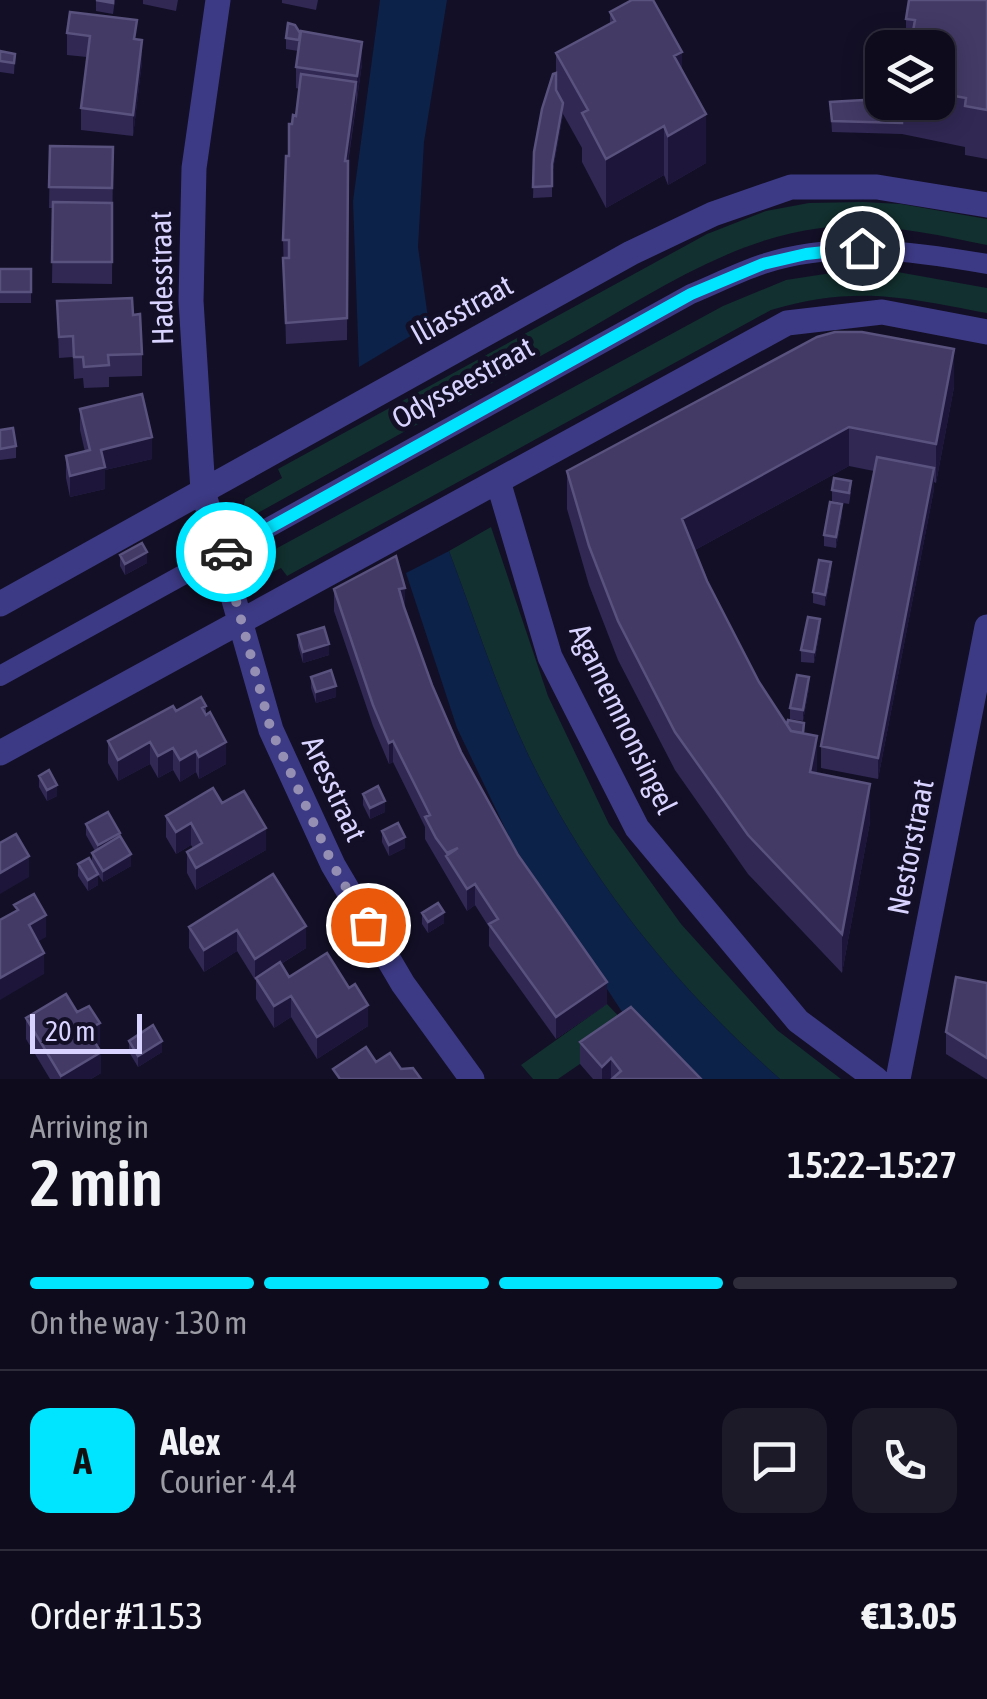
<!DOCTYPE html>
<html lang="en">
<head>
<meta charset="utf-8">
<style>
	body { margin:0; font-family:"Asap Condensed",sans-serif; background:#1c1929; color:#f1f3f6; height:100vh; display:flex; flex-direction:column; font-size:38px; white-space:nowrap }
	* { box-sizing:border-box; margin:0 }
	p { font-size:32px; color:#9b9ba3 }
	.icon { flex:none; width:55px; height:55px; fill:none; stroke:currentColor; stroke-width:2; stroke-linecap:round; stroke-linejoin:round }
	.map { position:relative; height:1079px; overflow:hidden }
	.sheet { display:flex; flex-direction:column; background:#0e0b1c; flex:1 }
	.sheet>* { flex:none }
	.buttons { position:absolute; left:865px; top:30px; display:grid; gap:20px }
	.buttons a { display:grid; place-items:center; width:90px; height:90px; border-radius:20px; background:#0e0b1c; box-shadow:0 5px 25px #0003,0 0 0 2px #2e2b3b; font-size:50px }
	.scale { position:absolute; left:30px; bottom:25px; width:112px; box-sizing:border-box; padding-left:10px; border:5px solid #d9d4ff; border-top:0; font-size:28px; line-height:35px; white-space:nowrap; color:#d9d4ff; -webkit-text-stroke:8px #130f26; paint-order:stroke }
	.pin { position:absolute; display:grid; place-items:center; width:85px; height:85px; color:#fff; margin:-42px; border:5px solid #fff; border-radius:50%; box-shadow:0 2px 10px #0007 }
	.courier { position:absolute; display:grid; place-items:center; width:100px; height:100px; margin:-50px; border:8px solid #00e5ff; border-radius:50%; background:#fff; color:#222; box-shadow:0 2px 12px #0007 }
	.headline em { font-style:normal; font-weight:600 }
	.headline div { display:flex; flex-direction:column-reverse }
	.headline { display:flex; align-items:center; justify-content:space-between; height:170px; padding:0 30px }
	h1 { font-size:65px; font-weight:600; line-height:75px }
	.bar { display:grid; grid-template-columns:repeat(4,1fr); gap:15px 10px; align-content:center; height:120px; padding:0 30px }
	.bar i { height:12px; border-radius:8px; background:#2e2b3b }
	.bar .current { background:#00e5ff }
	.bar p { grid-column:span 4 }
	.line { display:flex; align-items:center; gap:25px; padding:0 30px; border-top:2px solid #2e2b3b }
	.line div { flex:1 }
	.round { display:grid; place-items:center; flex:none; width:105px; height:105px; border-radius:20px; background:#1c1929 }
	.map>svg:first-child { display:block }
	.green { fill:#12302f }
	.water { fill:#0c2248 }
	.lines { fill:none; stroke-linecap:round; stroke-linejoin:round }
	.lane { stroke:#3d3a85; stroke-width:20 }
	.street { stroke:#3d3a85; stroke-width:25 }
	.wall { fill:#312854 }
	.shaded-wall { fill:#1d163a }
	.building { fill:#433a66; stroke:#5a527e; stroke-width:2.5 }
	.done { stroke:#948fb3; stroke-width:10; stroke-dasharray:0 18 }
	.route { stroke:#00e5ff; stroke-width:12 }
	.labels { text-anchor:middle; stroke-width:10; stroke-linejoin:round; paint-order:stroke }
	.street-label { font-size:30px; fill:#d9d4ff; stroke:#130f26 }
</style>
</head>
<body>
<div class="map">
<svg width="987" height="1079" viewBox="0 0 987 1079">
	<rect width="100%" height="100%" fill="#130f26"/>
	<path class="green" d="M863,202L901,204L987,219V245C932,234 878,221 821,228C729,239 645,298 566,342C460,401 353,460 247,519L243,509L245,499L282,478L278,469L707,234L766,211L809,203Z
		M851,270L892,271L987,288V313C904,297 854,285 771,310L287,576L281,568L271,573L257,559L723,306L786,280Z
		M491,527L548,696L609,824L681,924L777,1030L841,1079H780C675,986 586,877 526,750C496,686 474,617 449,551Z
		M607,1004L631,1029L558,1079H533L521,1065Z"/>
	<path class="water" d="M380,0H447L424,142L418,247L429,325L359,367L353,201Z
		M449,551C474,617 496,686 526,750C586,877 675,986 780,1079H686L628,1021L513,845L457,728L406,573Z"/>
	<g class="lines">
		<path class="lane" d="M0,676L691,294C715,284 739,272 763,264C838,240 912,251 987,264"/>
		<path class="street" d="M218,0L194,168L191,301L203,491L271,730L333,865L403,984L472,1079
			M498,481L550,657L637,828L798,1021L876,1079
			M0,604L631,253L713,214L791,187H877L987,205
			M0,753L787,323L882,312L987,332
			M898,1079L987,627"/>
	</g>
	<path class="wall" d="M96,0H115L113,14L96,11Z
		M143,0H178L176,11L143,4Z
		M282,0H318L316,10L282,3Z
		M987,0V159L965,155V147L902,134L832,132L830,102L902,104V102H938V48H906V19Z
		M610,12L682,69L706,163L668,185L664,175L606,208L582,162V148L563,114L552,175V197L533,198L534,152L556,73V53L610,23Z
		M67,33L137,40L142,62L133,136L81,130V108L87,57L67,55Z
		M300,33L362,64L348,163L347,340L286,344L283,240L292,124L296,116L299,89L296,88V67L298,51L286,49V38Z
		M0,51L15,54L14,74L0,72Z
		M50,146L113,147L112,284L52,283L53,208H49Z
		M0,269H31V303H0Z
		M57,301L133,315L142,354V376L109,377V387L84,388L83,378L74,379L73,357L59,358Z
		M954,387L936,483L934,482V489L878,779L821,768V746L874,471L849,466L695,550L707,581L759,682L787,725L804,734L817,774L870,822L842,973L748,874L675,770L618,660L589,585L567,509V471Z
		M80,409L152,459L105,470V489L70,497L66,478V456L85,452L80,430Z
		M0,430L16,446V458L0,460Z
		M832,490L851,492L849,504L832,501Z
		M842,515L836,548L824,546V535Z
		M120,555L147,563L125,575L120,566Z
		M831,573L825,606L813,603V592Z
		M334,589L405,609L432,685L461,752L518,855L607,1004L556,1039L489,946V927L475,905L467,911L425,839V827L393,762L389,764L373,726L334,611Z
		M820,630L814,663L801,662V650Z
		M298,635L329,655L303,663L298,646Z
		M311,677L336,697L316,703L311,688Z
		M809,688L803,721L790,719V708Z
		M206,706V715L226,764L199,779L196,772L180,782L173,770L158,778L150,764L118,781L108,763V741L176,711Z
		M39,776L57,796L47,801L39,787Z
		M363,794L385,812L370,819L363,805Z
		M222,803L266,850L196,890L187,873V852L193,848L191,845L176,854L166,837V816Z
		M86,824L120,837L131,866L103,882L98,875V885L88,891L78,876V864L92,863V853L95,851L86,835Z
		M382,831L405,848L389,856L382,842Z
		M273,874L306,948L281,964L289,977L368,1026L317,1059L291,1017L274,1028L256,999V979L255,980L237,951L204,972L189,948V927Z
		M422,913L444,923L428,933L422,924Z
		M987,983V1079H986L946,1054V1032Z
		M77,1012L100,1044L97,1046L101,1073L91,1079H50L26,1039V1018Z
		M129,1041L162,1052L138,1067L129,1052Z
		M580,1042L701,1079H593L580,1064Z"/>
	<path class="shaded-wall" d="M142,40V62L133,136V115Z
		M362,42V64L357,97V76Z
		M682,52V101L674,56Z
		M356,82V103L345,182V161Z
		M563,103V114L552,175V164Z
		M706,114V163L668,185V136Z
		M664,126V175L606,208V159Z
		M954,349V387L936,483V444Z
		M849,427V466L682,557V519Z
		M152,437V459L105,470V489L70,497V476L101,450Z
		M934,468V489L878,779V758Z
		M842,504V515L836,548V537Z
		M147,552V563L125,575V564Z
		M831,562V573L825,606V595Z
		M405,588V609L399,589Z
		M820,619V630L814,663V652Z
		M329,644V655L303,663V652Z
		M809,677V688L803,721V710Z
		M336,686V697L316,703V692Z
		M817,736V774L810,772Z
		M393,741V762L389,764V743Z
		M150,742V764L118,781V760Z
		M226,742V764L199,779V757Z
		M173,748V770L158,778V756Z
		M196,751V772L180,782V760Z
		M870,784V822L842,973V934Z
		M57,785V796L47,801V790Z
		M385,801V812L370,819V808Z
		M191,823V845L176,854V832Z
		M266,828V850L196,890V868Z
		M120,833V844L98,856V845Z
		M405,837V848L389,856V845Z
		M131,854V866L103,882V871Z
		M29,856V877L0,894V873Z
		M98,874V885L88,891V880Z
		M475,884V905L467,911V889Z
		M444,912V923L428,933V922Z
		M46,915V937L29,947V925Z
		M306,926V948L255,980V959Z
		M237,930V951L204,972V950Z
		M44,953V974L0,1000V978Z
		M607,982V1004L556,1039V1017Z
		M291,996V1017L274,1028V1006Z
		M368,1005V1026L317,1059V1037Z
		M100,1023V1044L87,1051V1030Z
		M162,1041V1052L138,1067V1056Z
		M101,1052V1073L91,1079H61V1076Z
		M611,1058V1079H602V1067Z"/>
	<path class="building" d="M96,0H113V3Z
		M632,0H653L682,52L674,56L706,114L668,136L664,126L606,159L582,113L588,110L556,53L615,21L610,12Z
		M909,0H987V110L965,106L966,98L938,93V48H910L915,20L906,19Z
		M70,12L137,20L134,39L142,40L133,115L81,108L90,36L67,33Z
		M288,23L295,25L300,33L299,40L286,38Z
		M301,31L362,42L357,76L296,67Z
		M0,51L15,54L14,63L0,61Z
		M556,73V90L563,103L552,164V186L533,187L534,152L542,109L553,74Z
		M301,74L356,82L345,161H348L347,318L286,323L283,258H289V240H283L286,156H289V124H292L293,115L296,116Z
		M864,100L902,104V123L832,121L830,102Z
		M50,146L113,147L112,188L49,187Z
		M53,202L112,203V262H52Z
		M0,269H31V292H0Z
		M132,298L133,315L140,314L142,354L108,355L109,365L84,367L83,357H74L73,336L59,337L57,301Z
		M835,332H862L954,349L936,444L849,427L682,519L707,581L759,682L791,731L817,736L810,772L870,784L842,934L748,835L675,732L618,621L589,546L567,471L817,337Z
		M142,394L152,437L101,450L105,467L70,476L66,456L90,450L80,409Z
		M13,428L16,446L0,449V430Z
		M877,457L934,468L878,758L821,746Z
		M834,478L851,481L849,493L832,490Z
		M830,502L842,504L836,537L824,535Z
		M142,543L147,552L125,564L120,555Z
		M396,556L405,588L399,589L404,607L432,685L461,752L518,855L607,982L556,1017L489,924L498,919L475,884L467,889L446,856L458,848L447,853L436,838L425,817L430,815L393,741L389,743L373,705L334,589Z
		M819,560L831,562L825,595L813,592Z
		M808,617L820,619L814,652L801,650Z
		M324,627L329,644L303,652L298,635Z
		M331,670L336,686L316,692L311,677Z
		M797,675L809,677L803,710L790,708Z
		M201,697L206,706L202,708L206,715L210,712L226,742L199,757L196,751L180,760L173,748L158,756L150,742L118,760L108,741L173,706L176,711Z
		M788,720L804,723L803,733L791,731L787,725Z
		M49,770L57,785L47,790L39,776Z
		M378,786L385,801L370,808L363,794Z
		M213,788L222,803L244,791L266,828L196,868L187,852L202,843L191,823L176,832L166,816Z
		M108,812L120,833L98,845L86,824Z
		M398,823L405,837L389,845L382,831Z
		M16,834L29,856L0,873V843Z
		M120,836L131,854L103,871L92,853Z
		M89,858L98,874L88,880L78,864Z
		M273,874L306,926L255,959L237,930L204,950L189,927Z
		M34,894L46,915L29,925L44,953L0,978V920L18,910L14,905Z
		M438,903L444,912L428,922L422,913Z
		M327,953L349,988L355,984L368,1005L317,1037L291,996L274,1006L256,978L280,962L289,977Z
		M956,977L987,983V1058L946,1032Z
		M66,994L77,1012L89,1006L100,1023L87,1030L101,1052L61,1076L26,1018Z
		M631,1007L701,1079H612L621,1071L611,1058L602,1067L580,1042Z
		M153,1025L162,1041L138,1056L129,1041Z
		M366,1047L376,1062L390,1053L401,1069L413,1068L421,1079H340L333,1069Z"/>
	<g class="lines">
		<path class="done" d="M226,552L223,553L271,730L333,865L368,925"/>
		<path class="route" d="M226,552L691,294L763,264L806,254L862,248"/>
	</g>
	<g class="labels">
		<g class="street-label">
			<text transform="translate(162 278) rotate(-91)" y="10">Hadesstraat</text>
			<text transform="translate(462 310) rotate(-29)" y="10">Iliasstraat</text>
			<text transform="translate(463 383) rotate(-29)" y="10">Odysseestraat</text>
			<text transform="translate(623 719) rotate(64)" y="10">Agamemnonsingel</text>
			<text transform="translate(334 789) rotate(65)" y="10">Aresstraat</text>
			<text transform="translate(911 847) rotate(-79)" y="10">Nestorstraat</text>
		</g>
	</g>
</svg>
<div class="buttons">
<a><svg class="icon" aria-label="layers" viewBox="0 0 24 24"><path d="M12 4l9 5-9 5-9-5zM3 14l9 5 9-5"/></svg></a>
</div>
<div class="scale">20 m</div>
<div class="pin" style="left:368px;top:925px;background:#ea580c"><svg class="icon" aria-label="bag" viewBox="0 0 24 24"><path d="M5 8h14l-1 12H6zM9 8a3 3 0 0 1 6 0"/></svg></div>
<div class="pin" style="left:862px;top:248px;background:#1f2937"><svg class="icon" aria-label="home" viewBox="0 0 24 24"><path d="M3 11l9-7 9 7M6 9v11h12V9"/></svg></div>
<div class="courier" style="left:226px;top:552px"><svg class="icon" aria-label="car" viewBox="0 0 24 24"><path d="M5 17H2v-5l4-1 3-4h7l3 4 3 1v5h-3M9 17h6M6 11h13"/><circle cx="7" cy="17" r="2"/><circle cx="17" cy="17" r="2"/></svg></div>
</div>
<section class="sheet">
<div class="headline"><div><h1>2 min</h1><p>Arriving in</p></div><em>15:22–15:27</em></div>
<div class="bar"><i class="current"></i><i class="current"></i><i class="current"></i><i></i><p>On the way · 130 m</p></div>
<div class="line" style="height:180px"><b class="round" style="background:#00e5ff;color:#111">A</b><div><b>Alex</b><p>Courier · 4.4</p></div><a class="round"><svg class="icon" aria-label="chat" viewBox="0 0 24 24"><path d="M4 5h16v11H9l-5 4z"/></svg></a><a class="round"><svg class="icon" aria-label="phone" viewBox="0 0 24 24"><path d="M5 4h4l2 5-3 2q2 4 5 5l2-3 5 2v4C11 20 4 13 5 4z"/></svg></a></div>
<div class="line" style="height:130px"><div>Order #1153</div><b>€13.05</b></div>
</section>
</body>
</html>
